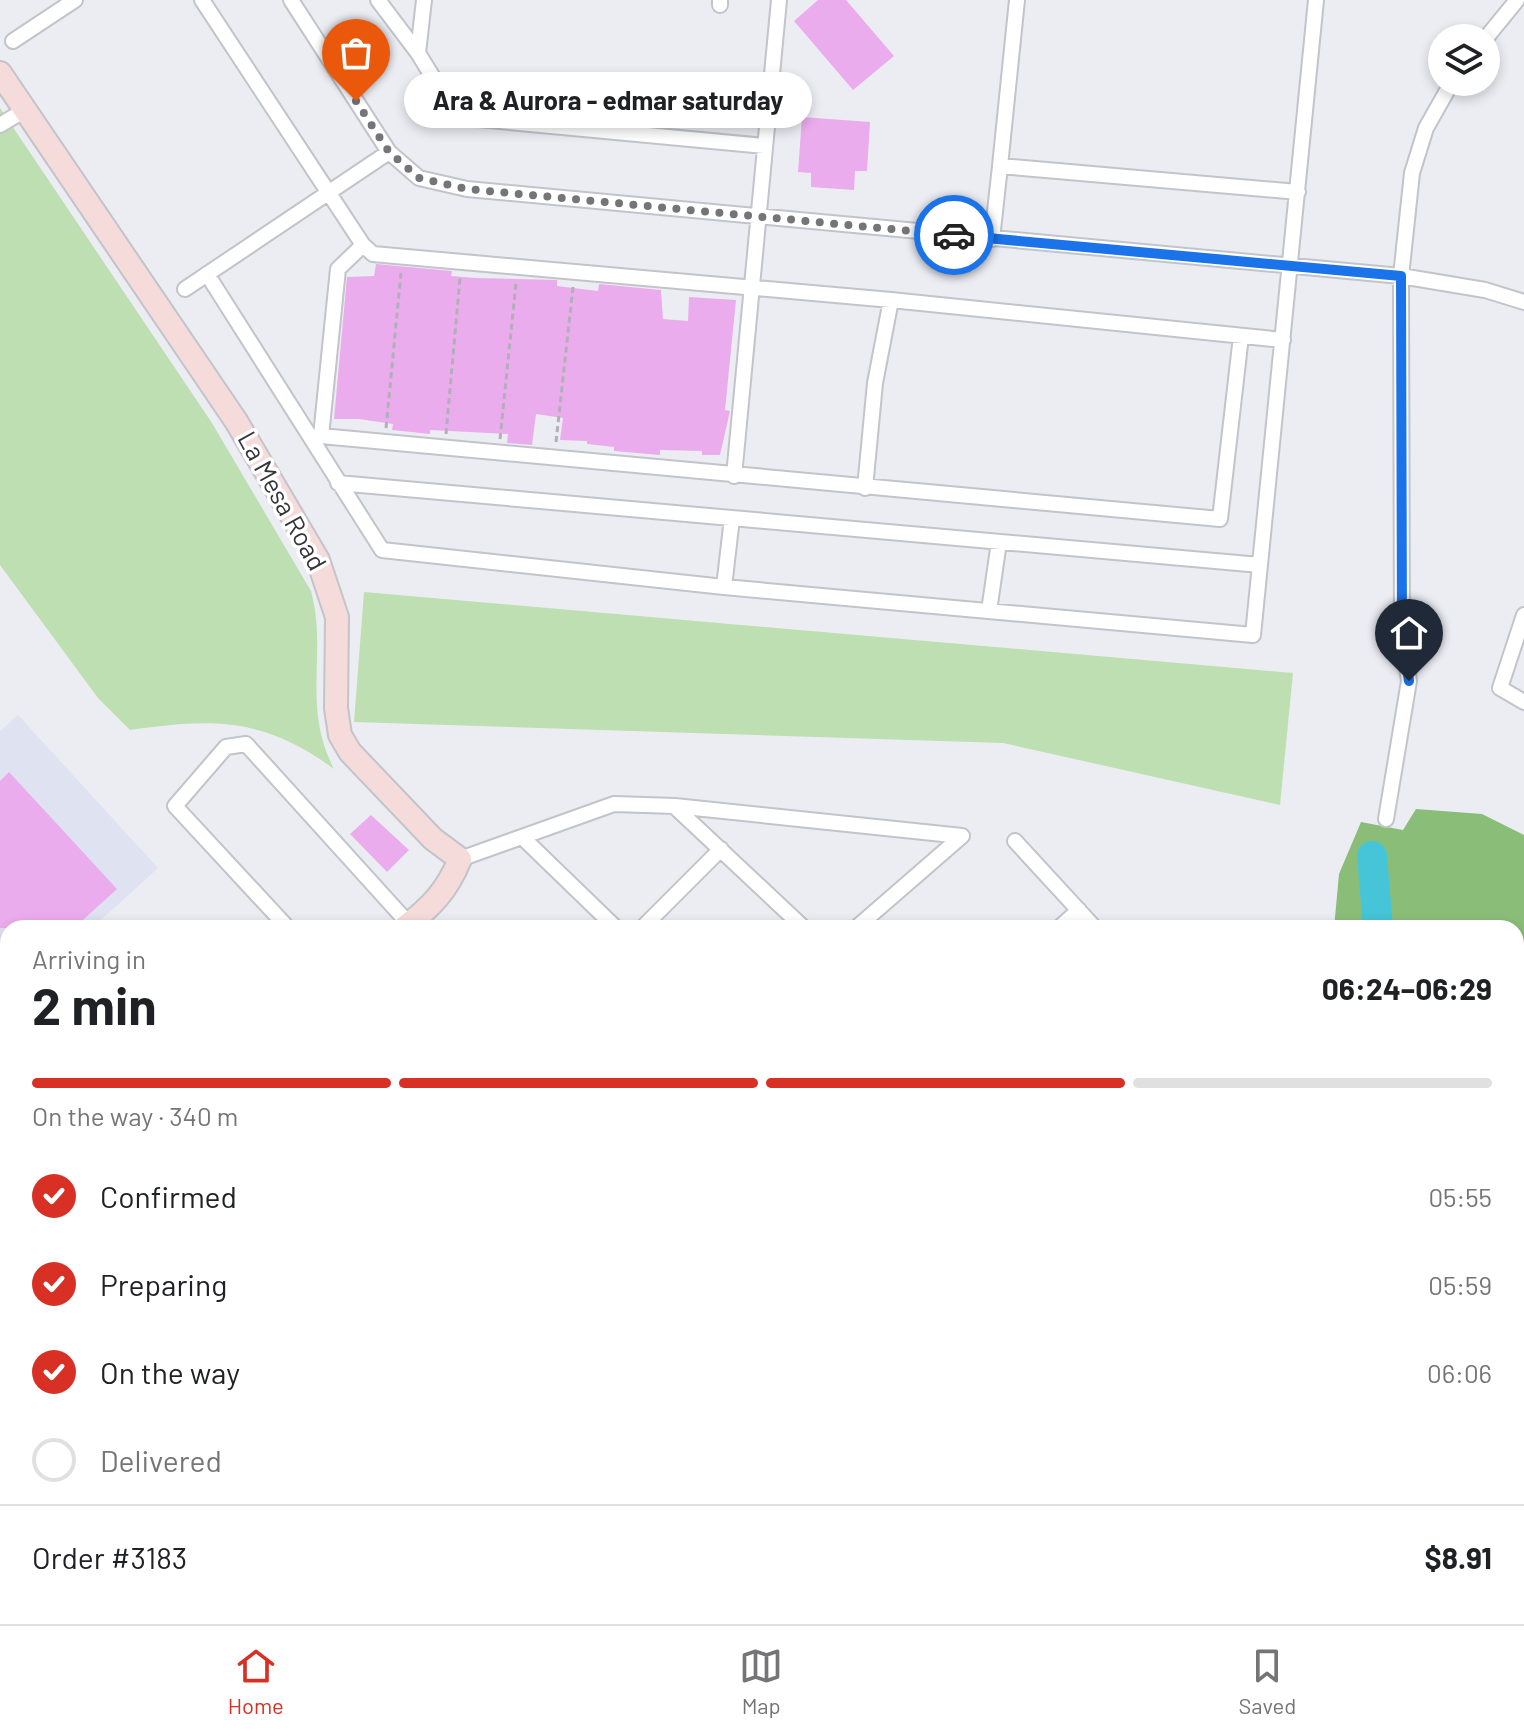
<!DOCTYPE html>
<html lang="en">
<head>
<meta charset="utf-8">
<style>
	body { margin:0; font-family:Barlow,sans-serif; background:#f6f6f6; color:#202124; height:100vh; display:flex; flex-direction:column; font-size:30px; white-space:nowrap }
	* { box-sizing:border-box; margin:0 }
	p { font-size:26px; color:#757577 }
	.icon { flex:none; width:44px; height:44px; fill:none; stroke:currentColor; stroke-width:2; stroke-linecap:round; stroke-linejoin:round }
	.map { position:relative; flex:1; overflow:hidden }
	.drawer { position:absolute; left:0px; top:920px; width:1524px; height:704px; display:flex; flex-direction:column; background:#fff; border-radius:24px 24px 0 0; box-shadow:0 4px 12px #0003 }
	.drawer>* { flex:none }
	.fabs { position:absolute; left:1428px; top:24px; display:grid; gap:16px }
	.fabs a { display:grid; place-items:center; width:72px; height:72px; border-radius:50%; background:#fff; box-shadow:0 4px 12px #0003; font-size:40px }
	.pin { position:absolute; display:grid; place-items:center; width:68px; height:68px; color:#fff; margin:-82px -34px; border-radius:50% 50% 50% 0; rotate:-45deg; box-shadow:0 0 8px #0007 }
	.pin .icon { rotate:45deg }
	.courier { position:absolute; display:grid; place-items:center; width:80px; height:80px; margin:-40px; border:6px solid #1a73e8; border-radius:50%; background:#fff; color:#222; box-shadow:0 2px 10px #0007 }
	.bubble { position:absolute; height:56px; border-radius:28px; background:#fff; box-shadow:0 4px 12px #0003; font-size:26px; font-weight:700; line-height:56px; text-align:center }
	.overview em { font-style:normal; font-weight:700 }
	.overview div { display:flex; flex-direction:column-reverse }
	.overview { display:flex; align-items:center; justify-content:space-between; height:136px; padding:0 32px }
	h1 { font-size:52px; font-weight:700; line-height:60px }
	.bar { display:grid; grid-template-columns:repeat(4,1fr); gap:12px 8px; align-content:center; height:96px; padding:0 32px }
	.bar i { height:10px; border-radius:6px; background:#e0e0e0 }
	.bar .current { background:#d93025 }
	.bar p { grid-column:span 4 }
	.line { display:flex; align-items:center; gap:20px; padding:0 32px; border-top:2px solid #e0e0e0 }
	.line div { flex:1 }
	ol { padding:0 32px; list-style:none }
	li { display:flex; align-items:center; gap:24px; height:88px }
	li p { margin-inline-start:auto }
	li .icon { padding:8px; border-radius:50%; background:#d93025; color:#fff; stroke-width:4 }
	li:last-child { color:#757577 }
	li i { width:44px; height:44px; border:4px solid #e0e0e0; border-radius:50% }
	.tabs { display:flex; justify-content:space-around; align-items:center; height:112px; border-top:2px solid #e0e0e0; background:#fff; font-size:22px; color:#757577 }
	.tabs a { display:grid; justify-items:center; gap:4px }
	.tabs .current { color:#d93025 }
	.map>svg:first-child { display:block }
	.built { fill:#dfe2f0 }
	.green { fill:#bedfb2 }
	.forest { fill:#8abe78 }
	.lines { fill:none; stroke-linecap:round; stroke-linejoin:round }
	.river { stroke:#45c5d7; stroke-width:30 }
	.building { fill:#ebaced }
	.lane-casing { stroke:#c2c4ca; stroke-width:11 }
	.street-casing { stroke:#c2c4ca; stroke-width:18 }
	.secondary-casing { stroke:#c2c4ca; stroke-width:26 }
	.path { stroke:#afb1b6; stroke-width:3; stroke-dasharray:6 4; stroke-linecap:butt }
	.lane { stroke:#fff; stroke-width:7 }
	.street { stroke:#fff; stroke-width:14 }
	.secondary { stroke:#f5dbda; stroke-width:22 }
	.done { stroke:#757579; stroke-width:8; stroke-dasharray:0 14.4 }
	.route { stroke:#1a73e8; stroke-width:10 }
	.labels { text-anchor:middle; stroke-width:7; stroke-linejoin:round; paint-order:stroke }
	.street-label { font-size:26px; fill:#353538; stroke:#fff }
</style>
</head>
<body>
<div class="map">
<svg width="1524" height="1624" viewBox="0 0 1524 1624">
	<rect width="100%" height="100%" fill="#ebedf3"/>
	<path class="built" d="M18,715L158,868L92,928H8V1616H430L419,1624H0V731Z"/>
	<path class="green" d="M0,108L212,423L311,591C328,654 301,705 334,769C264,717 213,718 130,730L98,698L0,565Z
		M364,592L1293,673L1280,805L1003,743L354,722Z"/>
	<path class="forest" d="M1416,809L1482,814L1524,835V989L1516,992V928H1334L1339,874L1361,822L1403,830Z
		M1516,1180L1524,1186V1298L1516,1291Z
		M1516,1503L1524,1509V1624H1377L1370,1616H1516Z"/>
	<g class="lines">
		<path class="river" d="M1372,856L1378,928
			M1466,1616L1477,1624"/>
	</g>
	<path class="building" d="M818,0H846L894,56L853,90L794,21Z
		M802,117L870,122L867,171H855L854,190L811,187V173L798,172Z
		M376,264L452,271L451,276L476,278L557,280V286L598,291L599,284L661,290L663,319L688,321L689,297L736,300L725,410L730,411L720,455H702V451L660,450V455L614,451V447L587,444V441L560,440L563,418L536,414L532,445L507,443L508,434L430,430V434L392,430L393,424L359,419H334L347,277L374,276Z
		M9,772L117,889L74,928H0V781Z
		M371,815L409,850L387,872L350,834Z"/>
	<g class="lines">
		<defs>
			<path id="lane" d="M0,1152L8,1145
				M0,1300L8,1294
				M0,1352L8,1361
				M99,1624L108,1616
				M410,1624L421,1616"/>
			<path id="street" d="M202,0L363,245L373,254L891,300L1283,340
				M291,0L389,152L419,178L467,189L1401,276L1485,290L1524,302
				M378,0L418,53L424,0
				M720,5V0
				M1486,38L1517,0
				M13,41L75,0
				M418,53L448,102L467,118L765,146
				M0,125L25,110
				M1000,166L1017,0
				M992,239L1000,166L1298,192
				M363,245L338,269L321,436L1220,519L1241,336
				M207,274L382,550L724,587L1253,635L1316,0
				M185,289L389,152
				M734,476L779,0
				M338,483L1260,565
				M865,488L875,383L891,300
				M724,587L732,518
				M989,611L999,542
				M1524,615L1500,688L1524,702
				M675,807L804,928
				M1386,819L1409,681L1402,634L1401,276L1412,173L1426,128L1452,82
				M522,837L616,928
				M1015,841L1095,928
				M460,859L614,804L675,806L962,836L856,928
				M288,928L175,806L226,747L246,744L409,924
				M642,928L721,849
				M1059,928L1079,910
				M0,1271L8,1280
				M303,1616L309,1624
				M923,1616L931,1624
				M1070,1616L1077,1624
				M1194,1616L1201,1624
				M1338,1616L1346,1624
				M1161,1624L1170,1616"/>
			<path id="secondary" d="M0,73L236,421L318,560L337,617L336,708L340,735L350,752L433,839L460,859C447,891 431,907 404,928
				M435,1624L446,1616"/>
		</defs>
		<use href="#lane" class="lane-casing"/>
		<use href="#street" class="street-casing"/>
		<use href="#secondary" class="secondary-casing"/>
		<path class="path" d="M386,428L401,273
			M446,434L460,278
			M500,439L516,283
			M556,442L573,287"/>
		<use href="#lane" class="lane"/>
		<use href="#street" class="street"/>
		<use href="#secondary" class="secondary"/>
	</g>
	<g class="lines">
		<path class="done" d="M356,101L389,152L419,178L467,189L954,235"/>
		<path class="route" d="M954,235L1401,276L1402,634L1409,681"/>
	</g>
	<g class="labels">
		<g class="street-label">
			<text transform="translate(282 501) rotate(61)" y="9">La Mesa Road</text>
		</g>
	</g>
</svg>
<div class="fabs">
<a><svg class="icon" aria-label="layers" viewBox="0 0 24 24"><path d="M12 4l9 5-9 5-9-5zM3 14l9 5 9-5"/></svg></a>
</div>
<div class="pin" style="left:356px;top:101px;background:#ea580c"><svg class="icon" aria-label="bag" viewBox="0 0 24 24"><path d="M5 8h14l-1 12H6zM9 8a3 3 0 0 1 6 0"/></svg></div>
<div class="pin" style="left:1409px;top:681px;background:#1f2937"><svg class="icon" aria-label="home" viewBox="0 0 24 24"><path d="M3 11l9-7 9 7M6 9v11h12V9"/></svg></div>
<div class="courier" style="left:954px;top:235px"><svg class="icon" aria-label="car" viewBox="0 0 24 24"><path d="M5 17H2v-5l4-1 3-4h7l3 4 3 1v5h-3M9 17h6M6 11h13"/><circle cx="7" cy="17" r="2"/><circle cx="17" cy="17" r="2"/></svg></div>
<div class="bubble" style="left:404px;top:72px;width:408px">Ara &amp; Aurora - edmar saturday</div>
<section class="drawer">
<div class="overview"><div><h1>2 min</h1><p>Arriving in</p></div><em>06:24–06:29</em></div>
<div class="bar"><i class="current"></i><i class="current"></i><i class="current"></i><i></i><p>On the way · 340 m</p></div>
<ol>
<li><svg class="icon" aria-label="check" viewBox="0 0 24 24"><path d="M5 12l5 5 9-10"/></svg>Confirmed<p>05:55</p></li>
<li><svg class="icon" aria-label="check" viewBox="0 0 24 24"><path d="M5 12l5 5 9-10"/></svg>Preparing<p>05:59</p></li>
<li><svg class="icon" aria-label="check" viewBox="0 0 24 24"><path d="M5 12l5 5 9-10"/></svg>On the way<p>06:06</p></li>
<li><i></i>Delivered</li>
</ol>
<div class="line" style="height:104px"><div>Order #3183</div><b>$8.91</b></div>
</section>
</div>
<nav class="tabs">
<a class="current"><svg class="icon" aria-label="home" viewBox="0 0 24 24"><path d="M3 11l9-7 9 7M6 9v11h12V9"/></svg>Home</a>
<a><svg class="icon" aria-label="map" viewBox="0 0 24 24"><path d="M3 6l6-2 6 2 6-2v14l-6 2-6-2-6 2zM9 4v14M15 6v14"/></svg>Map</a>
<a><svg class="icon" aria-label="saved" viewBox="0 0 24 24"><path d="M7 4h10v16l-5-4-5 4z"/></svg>Saved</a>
</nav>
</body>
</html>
